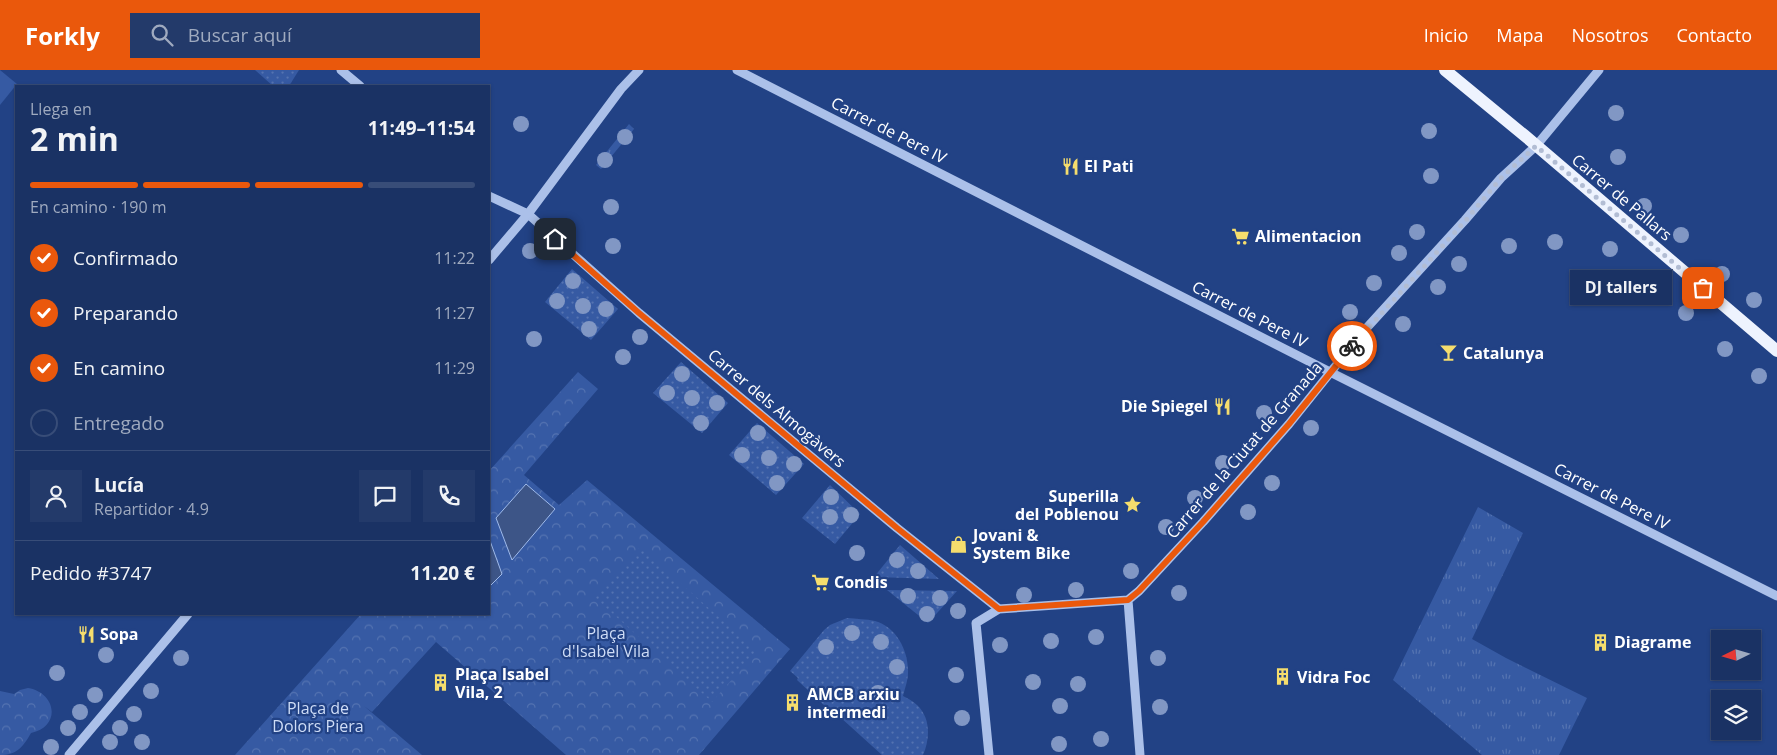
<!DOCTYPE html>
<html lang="es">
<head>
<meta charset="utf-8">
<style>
	body { margin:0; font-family:"Open Sans",sans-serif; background:#233a6a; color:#f1f3f6; height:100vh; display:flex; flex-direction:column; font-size:19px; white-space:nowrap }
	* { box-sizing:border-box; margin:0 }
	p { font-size:16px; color:#9faabf }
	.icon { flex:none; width:28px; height:28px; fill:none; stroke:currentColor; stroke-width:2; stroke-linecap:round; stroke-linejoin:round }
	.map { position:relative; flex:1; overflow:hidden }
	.details { position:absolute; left:15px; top:15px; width:475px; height:530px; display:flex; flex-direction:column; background:#1a3264; border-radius:0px; box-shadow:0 1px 4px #0004,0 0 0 1px #384d78 }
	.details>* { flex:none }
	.needle { width:32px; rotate:265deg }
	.controls { position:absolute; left:1711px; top:560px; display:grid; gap:10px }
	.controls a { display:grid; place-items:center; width:50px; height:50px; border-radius:0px; background:#1a3264; box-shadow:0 1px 4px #0004,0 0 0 1px #384d78; font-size:25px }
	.pin { position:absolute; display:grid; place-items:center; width:42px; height:42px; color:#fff; margin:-21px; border-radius:10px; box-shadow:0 2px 8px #0006 }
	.courier { position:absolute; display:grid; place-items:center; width:50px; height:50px; margin:-25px; border:4px solid #ea580c; border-radius:50%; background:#fff; color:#222; box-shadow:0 1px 6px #0007 }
	.bubble { position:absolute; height:35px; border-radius:0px; background:#1a3264; box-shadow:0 1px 4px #0004,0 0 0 1px #384d78; font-size:16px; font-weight:700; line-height:35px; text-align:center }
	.headline em { font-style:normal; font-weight:700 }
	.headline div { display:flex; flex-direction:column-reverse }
	.headline { display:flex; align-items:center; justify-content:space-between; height:85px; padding:0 15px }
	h1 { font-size:32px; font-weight:700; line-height:38px }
	.bar { display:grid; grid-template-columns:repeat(4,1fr); gap:8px 5px; align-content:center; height:60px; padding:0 15px }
	.bar i { height:6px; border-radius:4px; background:#384d78 }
	.bar .active { background:#ea580c }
	.bar p { grid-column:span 4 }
	.line { display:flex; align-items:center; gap:12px; padding:0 15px; border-top:1px solid #384d78 }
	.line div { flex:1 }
	.round { display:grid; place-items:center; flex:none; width:52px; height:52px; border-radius:0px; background:#233a6a }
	ol { padding:0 15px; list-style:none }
	li { display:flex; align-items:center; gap:15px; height:55px }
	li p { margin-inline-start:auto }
	li .icon { padding:5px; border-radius:50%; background:#ea580c; color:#fff; stroke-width:4 }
	li:last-child { color:#9faabf }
	li i { width:28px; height:28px; border:2px solid #384d78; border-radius:50% }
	header { display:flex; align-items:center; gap:30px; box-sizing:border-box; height:70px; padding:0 25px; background:#ea580c; color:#fff }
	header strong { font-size:24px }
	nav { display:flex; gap:28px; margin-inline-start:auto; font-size:18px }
	.search { width:350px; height:45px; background:#233a6a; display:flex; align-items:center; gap:12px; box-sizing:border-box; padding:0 18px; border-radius:0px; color:#9faabf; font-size:19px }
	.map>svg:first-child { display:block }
	.grass { fill:url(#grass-tufts) }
	.park { fill:url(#park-crowns) }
	.garden { fill:url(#garden-dots) }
	.pitch { fill:#365aa3 }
	.water { fill:#3d5587; stroke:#9fbaea }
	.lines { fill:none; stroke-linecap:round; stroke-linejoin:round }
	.minor { stroke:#abc0e9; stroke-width:9 }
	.major { stroke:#eef3fe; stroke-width:12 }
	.tree { fill:#8197c4 }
	.done { stroke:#b2bdd4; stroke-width:5; stroke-dasharray:0 9 }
	.route { stroke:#ea580c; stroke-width:6 }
	.labels { text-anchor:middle; stroke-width:4.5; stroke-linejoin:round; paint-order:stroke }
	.street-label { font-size:16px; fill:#fff; stroke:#224285 }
	.poi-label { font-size:16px; font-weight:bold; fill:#fff; stroke:#224285; text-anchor:start }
	.park-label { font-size:16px; fill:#cfddf7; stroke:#224285 }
</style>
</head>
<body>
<header>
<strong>Forkly</strong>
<div class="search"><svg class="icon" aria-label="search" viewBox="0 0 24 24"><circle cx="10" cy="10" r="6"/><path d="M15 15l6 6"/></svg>Buscar aquí</div>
<nav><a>Inicio</a><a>Mapa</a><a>Nosotros</a><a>Contacto</a></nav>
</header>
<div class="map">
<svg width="1777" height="685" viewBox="0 0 1777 685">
	<defs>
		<pattern id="grass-tufts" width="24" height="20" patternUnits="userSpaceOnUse" patternTransform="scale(1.25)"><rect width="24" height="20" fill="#365aa3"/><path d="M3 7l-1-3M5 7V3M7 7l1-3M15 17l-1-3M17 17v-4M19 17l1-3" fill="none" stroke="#5473b1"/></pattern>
		<pattern id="park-crowns" width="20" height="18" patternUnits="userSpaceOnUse" patternTransform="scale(1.25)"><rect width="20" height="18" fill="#365aa3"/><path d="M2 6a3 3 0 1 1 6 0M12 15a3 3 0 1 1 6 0" fill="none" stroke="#5473b1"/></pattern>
		<pattern id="garden-dots" width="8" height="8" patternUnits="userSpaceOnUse" patternTransform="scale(1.25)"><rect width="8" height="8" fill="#365aa3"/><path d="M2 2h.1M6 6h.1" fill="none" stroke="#5473b1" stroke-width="1.8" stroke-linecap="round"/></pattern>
	</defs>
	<rect width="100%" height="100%" fill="#224285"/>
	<path class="grass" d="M629,54L634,59L601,99L596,95Z
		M1478,437L1523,463L1472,569L1506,588L1587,628L1559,685H1482L1393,610Z"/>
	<path class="park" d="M578,302L598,319L524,405L559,435L587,410L790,579L699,685H566L436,572L372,642L364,636L422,685H235L361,544H489V401Z
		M28,618C57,623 61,657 31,663C23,677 17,685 0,685V621L14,624L20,620Z"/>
	<path class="garden" d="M255,0H299L289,16H273Z
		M572,199L618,239L591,270L545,232Z
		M681,292L728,333L702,363L653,323Z
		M757,353L804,394L776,425L729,385Z
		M830,415L860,444L835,474L802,448Z
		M900,475L939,509L874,507Z
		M640,477L757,581L712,632L595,528Z
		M887,520L957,521L928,553Z
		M847,548C856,549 866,549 875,551C897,557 909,582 908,603C908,610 905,618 903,626C907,628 913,631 917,635C931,648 930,669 923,685H882L840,647L839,649L797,610L798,608L790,601L824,560L830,555Z"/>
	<path class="pitch" d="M0,0L17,14L0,35Z"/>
	<path class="water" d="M526,414L555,439L512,490L496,448Z
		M489,468L502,504L489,517Z"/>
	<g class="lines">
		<path class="minor" d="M341,0L360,16
			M737,0L1330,302L1777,526
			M489,126L528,144L639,243L897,458L999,539L1128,530
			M489,190L528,144L621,19L639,0
			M1128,530L1139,521L1203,452L1289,354L1362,263L1465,150L1501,108L1536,76L1599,0
			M1128,530L1140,685
			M69,685L188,544
			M989,685L976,553L999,539"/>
		<path class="major" d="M1445,0L1524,65L1777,281"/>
	</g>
	<g class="tree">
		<circle cx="1616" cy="43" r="8"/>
		<circle cx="521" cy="54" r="8"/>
		<circle cx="1429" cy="61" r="8"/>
		<circle cx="625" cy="67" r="8"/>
		<circle cx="1618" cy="87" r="8"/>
		<circle cx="605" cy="90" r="8"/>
		<circle cx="1431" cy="106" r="8"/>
		<circle cx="1644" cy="136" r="8"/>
		<circle cx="611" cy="137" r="8"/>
		<circle cx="1417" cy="162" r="8"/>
		<circle cx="1681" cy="165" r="8"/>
		<circle cx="1555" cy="172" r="8"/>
		<circle cx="613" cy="176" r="8"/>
		<circle cx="1509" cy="176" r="8"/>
		<circle cx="1610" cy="179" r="8"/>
		<circle cx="530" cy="181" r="8"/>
		<circle cx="1399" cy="183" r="8"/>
		<circle cx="1459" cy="194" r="8"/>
		<circle cx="1722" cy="204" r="8"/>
		<circle cx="1647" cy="210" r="8"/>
		<circle cx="573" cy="211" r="8"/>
		<circle cx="1374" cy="213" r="8"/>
		<circle cx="1438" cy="217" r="8"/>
		<circle cx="1754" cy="230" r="8"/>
		<circle cx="557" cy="231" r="8"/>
		<circle cx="583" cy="236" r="8"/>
		<circle cx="606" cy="239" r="8"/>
		<circle cx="1350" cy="242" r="8"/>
		<circle cx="1686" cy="243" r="8"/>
		<circle cx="1403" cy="254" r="8"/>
		<circle cx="589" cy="259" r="8"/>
		<circle cx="640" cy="267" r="8"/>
		<circle cx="534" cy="269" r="8"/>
		<circle cx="1725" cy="279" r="8"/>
		<circle cx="623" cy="287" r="8"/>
		<circle cx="682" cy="304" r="8"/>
		<circle cx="1759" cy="306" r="8"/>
		<circle cx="667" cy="323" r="8"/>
		<circle cx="692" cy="328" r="8"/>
		<circle cx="717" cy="333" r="8"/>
		<circle cx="1264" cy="343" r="8"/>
		<circle cx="701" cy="353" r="8"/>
		<circle cx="1311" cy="358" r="8"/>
		<circle cx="758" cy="363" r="8"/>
		<circle cx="742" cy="385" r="8"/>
		<circle cx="769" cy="388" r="8"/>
		<circle cx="1223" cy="393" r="8"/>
		<circle cx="794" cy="394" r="8"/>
		<circle cx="777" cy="413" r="8"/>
		<circle cx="1272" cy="413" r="8"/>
		<circle cx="831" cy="427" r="8"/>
		<circle cx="1195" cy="428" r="8"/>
		<circle cx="1248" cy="442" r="8"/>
		<circle cx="851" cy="445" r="8"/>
		<circle cx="830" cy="447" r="8"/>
		<circle cx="1166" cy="457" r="8"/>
		<circle cx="857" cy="483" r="8"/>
		<circle cx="897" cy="490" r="8"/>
		<circle cx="918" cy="501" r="8"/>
		<circle cx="1131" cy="501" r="8"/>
		<circle cx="1076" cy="520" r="8"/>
		<circle cx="1179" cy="523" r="8"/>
		<circle cx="1024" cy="525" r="8"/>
		<circle cx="908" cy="526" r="8"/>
		<circle cx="940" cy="528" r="8"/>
		<circle cx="958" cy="541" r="8"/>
		<circle cx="927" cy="544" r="8"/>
		<circle cx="852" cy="563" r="8"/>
		<circle cx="1096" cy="567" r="8"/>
		<circle cx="1051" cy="571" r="8"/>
		<circle cx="881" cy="572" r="8"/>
		<circle cx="1000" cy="575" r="8"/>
		<circle cx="826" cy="577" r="8"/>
		<circle cx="106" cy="585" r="8"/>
		<circle cx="181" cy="588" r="8"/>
		<circle cx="1158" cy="588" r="8"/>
		<circle cx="897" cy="597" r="8"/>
		<circle cx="57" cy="603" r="8"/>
		<circle cx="956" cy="605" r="8"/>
		<circle cx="1033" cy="612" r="8"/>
		<circle cx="1078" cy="614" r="8"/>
		<circle cx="151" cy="621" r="8"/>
		<circle cx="878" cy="623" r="8"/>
		<circle cx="95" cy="625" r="8"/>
		<circle cx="1060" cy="636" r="8"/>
		<circle cx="1160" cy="637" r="8"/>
		<circle cx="80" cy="642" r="8"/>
		<circle cx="134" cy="644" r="8"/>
		<circle cx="962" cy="648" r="8"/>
		<circle cx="68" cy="658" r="8"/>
		<circle cx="120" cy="658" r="8"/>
		<circle cx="1101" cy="669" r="8"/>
		<circle cx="110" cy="672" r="8"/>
		<circle cx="142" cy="672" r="8"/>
		<circle cx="1059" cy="674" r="8"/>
		<circle cx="51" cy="677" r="8"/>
	</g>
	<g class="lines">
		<path class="done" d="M1352,276L1466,150L1501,108L1536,76L1703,218"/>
		<path class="route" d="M555,169L639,243L897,458L999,539L1128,530L1139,521L1203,452L1289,354L1352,276"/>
	</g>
	<defs>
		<symbol id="restaurant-bare" viewBox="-9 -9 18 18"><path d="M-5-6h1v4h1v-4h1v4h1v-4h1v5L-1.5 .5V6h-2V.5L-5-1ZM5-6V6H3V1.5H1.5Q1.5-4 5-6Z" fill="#f5dd6d" stroke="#224285" stroke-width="2.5" paint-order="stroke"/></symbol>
		<symbol id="supermarket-bare" viewBox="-9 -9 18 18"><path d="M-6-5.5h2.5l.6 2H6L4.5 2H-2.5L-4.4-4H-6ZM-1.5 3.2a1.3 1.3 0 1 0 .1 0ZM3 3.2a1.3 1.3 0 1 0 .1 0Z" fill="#f5dd6d" stroke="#224285" stroke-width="2.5" paint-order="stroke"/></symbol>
		<symbol id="bar-bare" viewBox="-9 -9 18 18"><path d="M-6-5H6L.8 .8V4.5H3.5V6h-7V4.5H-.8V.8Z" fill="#f5dd6d" stroke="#224285" stroke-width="2.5" paint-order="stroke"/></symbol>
		<symbol id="sight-bare" viewBox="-9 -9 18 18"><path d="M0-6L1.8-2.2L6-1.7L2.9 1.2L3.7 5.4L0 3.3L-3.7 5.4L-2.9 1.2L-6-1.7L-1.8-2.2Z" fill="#f5dd6d" stroke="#224285" stroke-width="2.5" paint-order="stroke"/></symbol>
		<symbol id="shop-bare" viewBox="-9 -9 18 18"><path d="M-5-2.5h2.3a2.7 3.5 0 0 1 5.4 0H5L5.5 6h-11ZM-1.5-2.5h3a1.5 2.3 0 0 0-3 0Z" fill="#f5dd6d" stroke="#224285" stroke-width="2.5" paint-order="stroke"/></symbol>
		<symbol id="building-bare" viewBox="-9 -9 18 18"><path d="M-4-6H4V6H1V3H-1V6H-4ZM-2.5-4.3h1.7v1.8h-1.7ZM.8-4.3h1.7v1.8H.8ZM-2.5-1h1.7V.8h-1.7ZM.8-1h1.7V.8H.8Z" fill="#f5dd6d" stroke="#224285" stroke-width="2.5" paint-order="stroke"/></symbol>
	</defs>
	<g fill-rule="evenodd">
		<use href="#restaurant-bare" x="1058" y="84" width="25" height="25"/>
		<use href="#supermarket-bare" x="1228" y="154" width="25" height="25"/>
		<use href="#bar-bare" x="1436" y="270" width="25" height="25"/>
		<use href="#restaurant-bare" x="1210" y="324" width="25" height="25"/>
		<use href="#sight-bare" x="1120" y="422" width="25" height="25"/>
		<use href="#shop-bare" x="946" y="462" width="25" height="25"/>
		<use href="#supermarket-bare" x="808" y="500" width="25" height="25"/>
		<use href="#restaurant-bare" x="74" y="552" width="25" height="25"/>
		<use href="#building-bare" x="1588" y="560" width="25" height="25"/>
		<use href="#building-bare" x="1270" y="594" width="25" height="25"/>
		<use href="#building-bare" x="428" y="600" width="25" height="25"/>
		<use href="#building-bare" x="780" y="620" width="25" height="25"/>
	</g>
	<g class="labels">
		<g class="street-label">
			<text transform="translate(889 60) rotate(27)" y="6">Carrer de Pere IV</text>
			<text transform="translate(1622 127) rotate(40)" y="6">Carrer de Pallars</text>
			<text transform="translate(1250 244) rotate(27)" y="6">Carrer de Pere IV</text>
			<text transform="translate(777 338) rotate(40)" y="6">Carrer dels Almogàvers</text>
			<text transform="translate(1244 380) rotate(-49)" y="6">Carrer de la Ciutat de Granada</text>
			<text transform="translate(1612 426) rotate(27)" y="6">Carrer de Pere IV</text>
		</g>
		<g class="poi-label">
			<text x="1084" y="102">El Pati</text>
			<text x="1255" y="172">Alimentacion</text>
			<text x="1463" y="289">Catalunya</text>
			<text x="1208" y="342" text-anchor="end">Die Spiegel</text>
			<text x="1119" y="432" text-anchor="end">Superilla<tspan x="1119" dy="18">del Poblenou</tspan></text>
			<text x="973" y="471">Jovani &amp;<tspan x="973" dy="18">System Bike</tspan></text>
			<text x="834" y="518">Condis</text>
			<text x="100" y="570">Sopa</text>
			<text x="1614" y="578">Diagrame</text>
			<text x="455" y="610">Plaça Isabel<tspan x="455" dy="18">Vila, 2</tspan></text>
			<text x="1297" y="613">Vidra Foc</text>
			<text x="807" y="630">AMCB arxiu<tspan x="807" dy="18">intermedi</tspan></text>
		</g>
		<g class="park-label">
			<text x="606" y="569">Plaça<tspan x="606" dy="18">d'Isabel Vila</tspan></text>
			<text x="318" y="644">Plaça de<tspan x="318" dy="18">Dolors Piera</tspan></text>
		</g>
	</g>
</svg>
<div class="controls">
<a><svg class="needle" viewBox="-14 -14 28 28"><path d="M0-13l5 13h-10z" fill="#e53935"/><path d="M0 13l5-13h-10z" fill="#9faabf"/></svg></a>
<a><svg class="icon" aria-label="layers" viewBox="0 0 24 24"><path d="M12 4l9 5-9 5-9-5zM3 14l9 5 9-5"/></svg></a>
</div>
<div class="pin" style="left:1703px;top:218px;background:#ea580c"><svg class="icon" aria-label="bag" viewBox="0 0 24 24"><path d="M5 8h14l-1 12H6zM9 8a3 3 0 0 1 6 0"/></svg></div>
<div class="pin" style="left:555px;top:169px;background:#1f2937"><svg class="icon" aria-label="home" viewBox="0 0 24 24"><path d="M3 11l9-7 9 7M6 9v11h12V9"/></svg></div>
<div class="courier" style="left:1352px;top:276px"><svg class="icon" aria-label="bike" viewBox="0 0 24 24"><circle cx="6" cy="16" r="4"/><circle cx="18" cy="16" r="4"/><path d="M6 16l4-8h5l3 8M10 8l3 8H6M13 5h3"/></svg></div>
<div class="bubble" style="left:1570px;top:200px;width:102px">DJ tallers</div>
<section class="details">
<div class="headline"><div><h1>2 min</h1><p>Llega en</p></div><em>11:49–11:54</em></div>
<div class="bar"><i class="active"></i><i class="active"></i><i class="active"></i><i></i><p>En camino · 190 m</p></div>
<ol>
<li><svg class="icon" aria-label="check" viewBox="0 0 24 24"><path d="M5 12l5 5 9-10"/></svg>Confirmado<p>11:22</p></li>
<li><svg class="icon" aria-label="check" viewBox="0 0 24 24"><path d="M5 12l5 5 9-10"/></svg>Preparando<p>11:27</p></li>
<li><svg class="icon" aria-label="check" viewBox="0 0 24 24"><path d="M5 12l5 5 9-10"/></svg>En camino<p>11:29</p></li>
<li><i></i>Entregado</li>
</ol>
<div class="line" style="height:90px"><a class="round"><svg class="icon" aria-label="person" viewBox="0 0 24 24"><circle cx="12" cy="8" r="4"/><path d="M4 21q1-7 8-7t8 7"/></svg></a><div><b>Lucía</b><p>Repartidor · 4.9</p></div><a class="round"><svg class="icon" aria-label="chat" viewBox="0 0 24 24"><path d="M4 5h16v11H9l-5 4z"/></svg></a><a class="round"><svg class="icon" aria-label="phone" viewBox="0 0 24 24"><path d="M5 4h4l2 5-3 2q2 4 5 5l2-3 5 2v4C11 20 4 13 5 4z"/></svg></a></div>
<div class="line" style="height:65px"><div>Pedido #3747</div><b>11.20 €</b></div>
</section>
</div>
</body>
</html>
